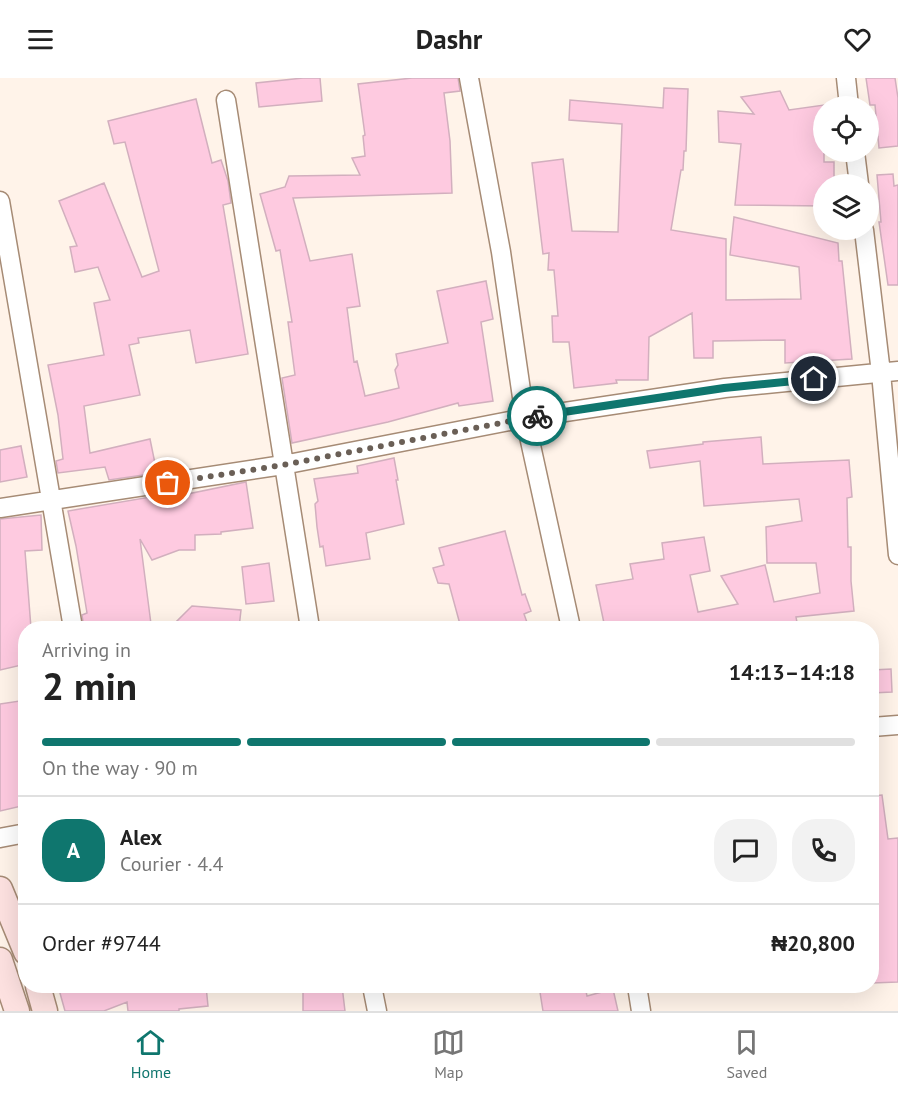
<!DOCTYPE html>
<html lang="en">
<head>
<meta charset="utf-8">
<style>
	body { margin:0; font-family:"PT Sans",sans-serif; background:#f2f2f2; color:#222; height:100vh; display:flex; flex-direction:column; font-size:22px; white-space:nowrap }
	* { box-sizing:border-box; margin:0 }
	p { font-size:20px; color:#767676 }
	.icon { flex:none; width:33px; height:33px; fill:none; stroke:currentColor; stroke-width:2; stroke-linecap:round; stroke-linejoin:round }
	.map { position:relative; flex:1; overflow:hidden }
	.side { position:absolute; left:18px; top:543px; width:861px; height:372px; display:flex; flex-direction:column; background:#fff; border-radius:24px; box-shadow:0 6px 24px #0002 }
	.side>* { flex:none }
	.buttons { position:absolute; left:813px; top:18px; display:grid; gap:12px }
	.buttons a { display:grid; place-items:center; width:66px; height:66px; border-radius:50%; background:#fff; box-shadow:0 6px 24px #0002; font-size:30px }
	.pin { position:absolute; display:grid; place-items:center; width:51px; height:51px; color:#fff; margin:-26px; border:3px solid #fff; border-radius:50%; box-shadow:0 2px 6px #0007 }
	.courier { position:absolute; display:grid; place-items:center; width:60px; height:60px; margin:-30px; border:4px solid #0f766e; border-radius:50%; background:#fff; color:#222; box-shadow:0 2px 8px #0007 }
	.head em { font-style:normal; font-weight:800 }
	.head div { display:flex; flex-direction:column-reverse }
	.head { display:flex; align-items:center; justify-content:space-between; height:102px; padding:0 24px }
	h1 { font-size:39px; font-weight:800; line-height:45px }
	.bar { display:grid; grid-template-columns:repeat(4,1fr); gap:9px 6px; align-content:center; height:72px; padding:0 24px }
	.bar i { height:8px; border-radius:4px; background:#e0e0e0 }
	.bar .on { background:#0f766e }
	.bar p { grid-column:span 4 }
	.line { display:flex; align-items:center; gap:15px; padding:0 24px; border-top:2px solid #e0e0e0 }
	.line div { flex:1 }
	.round { display:grid; place-items:center; flex:none; width:63px; height:63px; border-radius:24px; background:#f2f2f2 }
	header { display:flex; justify-content:space-between; align-items:center; height:78px; padding:0 24px; background:#fff; font-size:27px; font-weight:800 }
	.menu { display:flex; justify-content:space-around; align-items:center; height:84px; border-top:2px solid #e0e0e0; background:#fff; font-size:16px; color:#767676 }
	.menu a { display:grid; justify-items:center; gap:3px }
	.menu .on { color:#0f766e }
	.map>svg:first-child { display:block }
	.building { fill:#fecae0; stroke:#d2afbe; stroke-width:1.5 }
	.lines { fill:none; stroke-linecap:round; stroke-linejoin:round }
	.street-casing { stroke:#a68b75; stroke-width:21 }
	.secondary-casing { stroke:#a68b75; stroke-width:27 }
	.street { stroke:#fff; stroke-width:18 }
	.secondary { stroke:#fde1e0; stroke-width:24 }
	.done { stroke:#6a5f56; stroke-width:6; stroke-dasharray:0 10.8 }
	.route { stroke:#0f766e; stroke-width:8 }
</style>
</head>
<body>
<header><svg class="icon" aria-label="menu" viewBox="0 0 24 24"><path d="M4 6h16M4 12h16M4 18h16"/></svg>Dashr<svg class="icon" aria-label="heart" viewBox="0 0 24 24"><path d="M12 20l-8-8c-3-5 5-10 8-4 3-6 11-1 8 4z"/></svg></header>
<div class="map">
<svg width="898" height="933" viewBox="0 0 898 933">
	<rect width="100%" height="100%" fill="#fff3e9"/>
	<path class="building" d="M303,0H320L322,23L259,29L256,5Z
		M412,0H458L460,13L444,15L450,63L452,115L293,120L310,183L352,176L360,228L347,230L354,284L357,283L365,318L399,310L395,292L398,287L396,276L448,265L437,213L486,203L493,241L481,244L493,323L459,328L458,325L388,344L292,365L282,300L295,297L288,244H292L280,172L276,173L260,116L285,109L289,98L360,97L352,80L365,78L363,58L365,57L358,6Z
		M866,0H895L898,20V68L879,70L875,27H870Z
		M664,10L688,11L686,73H684L683,92H681L671,152L726,161V222L801,221L799,189L730,177L734,139L838,165L839,183H842L852,281L785,285V262L713,263V280H694L692,235L649,259L648,302H616L617,305L574,310L569,264H553L552,238H558L554,192H548L549,175L543,176L532,85L563,81L572,153L618,154L622,46L569,42L570,22L663,30Z
		M780,13L789,32L824,27V84H834V106H824V128L735,127L741,66L719,64L718,33L754,36L741,19Z
		M196,21L212,85L221,82L228,103L231,125L223,127L248,276L196,285L190,252L138,260L139,265L129,267L140,317L84,328L90,375L150,361L157,395L109,402L105,389L58,395L56,383L63,381L58,337L48,287L104,277L94,225L110,222L98,189L75,194L70,169L77,168L59,123L104,105L142,199L159,193L125,64L114,66L108,43Z
		M893,96L894,108L898,107V207H888L879,144H881L877,97Z
		M761,359L763,386L849,382L852,419L847,420L848,469H851V503L854,533L796,539L798,550H605L596,507L633,501L630,486L664,481L662,465L704,459L710,493L690,497L698,534L738,526L721,498L765,487L774,524L820,515L816,485H767L766,449L802,443L799,421L704,428L700,383L650,390L647,373L703,366V364Z
		M21,368L27,399L0,404V372Z
		M394,380L398,402H396L404,446L366,455L370,481L326,488L323,468L320,469L317,449L315,426L318,423L314,401L358,395L357,388Z
		M246,404L253,450L221,454V456L195,457V472H179L152,482L140,461L151,546L122,550L115,546L95,550H84L82,537L87,535L76,468L68,433L162,417L163,421Z
		M41,437L42,472L25,473L31,550H26V586L0,592V441Z
		M505,453L522,517L525,516L531,533L524,536L529,550H461L449,506L438,505L433,490L444,487L439,470Z
		M269,485L274,523L246,526L242,489Z
		M192,528L241,532L239,550L175,545Z
		M891,591L892,614L872,615V592Z
		M26,622V727L0,733V626Z
		M882,717L888,761L898,760V904L872,905V718Z
		M58,908H206L208,928L179,931V933H128L127,924L104,933H65Z
		M303,908H342L345,933H303Z
		M539,908H585L587,918L613,911L618,933H543Z"/>
	<g class="lines">
		<defs>
			<path id="street" d="M469,0L501,174L525,340L571,550
				M846,0L849,28
				M226,22L310,550
				M855,74L859,106
				M0,123L73,550
				M864,152L881,295L898,477
				M0,430L283,387L525,340L725,310L898,293
				M872,649L898,647
				M0,760L26,755
				M372,908L377,933
				M637,908L641,933"/>
			<path id="secondary" d="M0,811L26,874
				M0,882L17,933
				M38,908L45,933"/>
		</defs>
		<use href="#street" class="street-casing"/>
		<use href="#secondary" class="secondary-casing"/>
		<use href="#street" class="street"/>
		<use href="#secondary" class="secondary"/>
	</g>
	<g class="lines">
		<path class="done" d="M168,405L283,387L537,338"/>
		<path class="route" d="M537,338L724,310L814,301"/>
	</g>
</svg>
<div class="buttons">
<a><svg class="icon" aria-label="locate" viewBox="0 0 24 24"><circle cx="12" cy="12" r="6"/><path d="M12 2v4M12 18v4M2 12h4M18 12h4"/></svg></a>
<a><svg class="icon" aria-label="layers" viewBox="0 0 24 24"><path d="M12 4l9 5-9 5-9-5zM3 14l9 5 9-5"/></svg></a>
</div>
<div class="pin" style="left:168px;top:405px;background:#ea580c"><svg class="icon" aria-label="bag" viewBox="0 0 24 24"><path d="M5 8h14l-1 12H6zM9 8a3 3 0 0 1 6 0"/></svg></div>
<div class="pin" style="left:814px;top:301px;background:#1f2937"><svg class="icon" aria-label="home" viewBox="0 0 24 24"><path d="M3 11l9-7 9 7M6 9v11h12V9"/></svg></div>
<div class="courier" style="left:537px;top:338px"><svg class="icon" aria-label="bike" viewBox="0 0 24 24"><circle cx="6" cy="16" r="4"/><circle cx="18" cy="16" r="4"/><path d="M6 16l4-8h5l3 8M10 8l3 8H6M13 5h3"/></svg></div>
<section class="side">
<div class="head"><div><h1>2 min</h1><p>Arriving in</p></div><em>14:13–14:18</em></div>
<div class="bar"><i class="on"></i><i class="on"></i><i class="on"></i><i></i><p>On the way · 90 m</p></div>
<div class="line" style="height:108px"><b class="round" style="background:#0f766e;color:#fff">A</b><div><b>Alex</b><p>Courier · 4.4</p></div><a class="round"><svg class="icon" aria-label="chat" viewBox="0 0 24 24"><path d="M4 5h16v11H9l-5 4z"/></svg></a><a class="round"><svg class="icon" aria-label="phone" viewBox="0 0 24 24"><path d="M5 4h4l2 5-3 2q2 4 5 5l2-3 5 2v4C11 20 4 13 5 4z"/></svg></a></div>
<div class="line" style="height:78px"><div>Order #9744</div><b>₦20,800</b></div>
</section>
</div>
<nav class="menu">
<a class="on"><svg class="icon" aria-label="home" viewBox="0 0 24 24"><path d="M3 11l9-7 9 7M6 9v11h12V9"/></svg>Home</a>
<a><svg class="icon" aria-label="map" viewBox="0 0 24 24"><path d="M3 6l6-2 6 2 6-2v14l-6 2-6-2-6 2zM9 4v14M15 6v14"/></svg>Map</a>
<a><svg class="icon" aria-label="saved" viewBox="0 0 24 24"><path d="M7 4h10v16l-5-4-5 4z"/></svg>Saved</a>
</nav>
</body>
</html>
